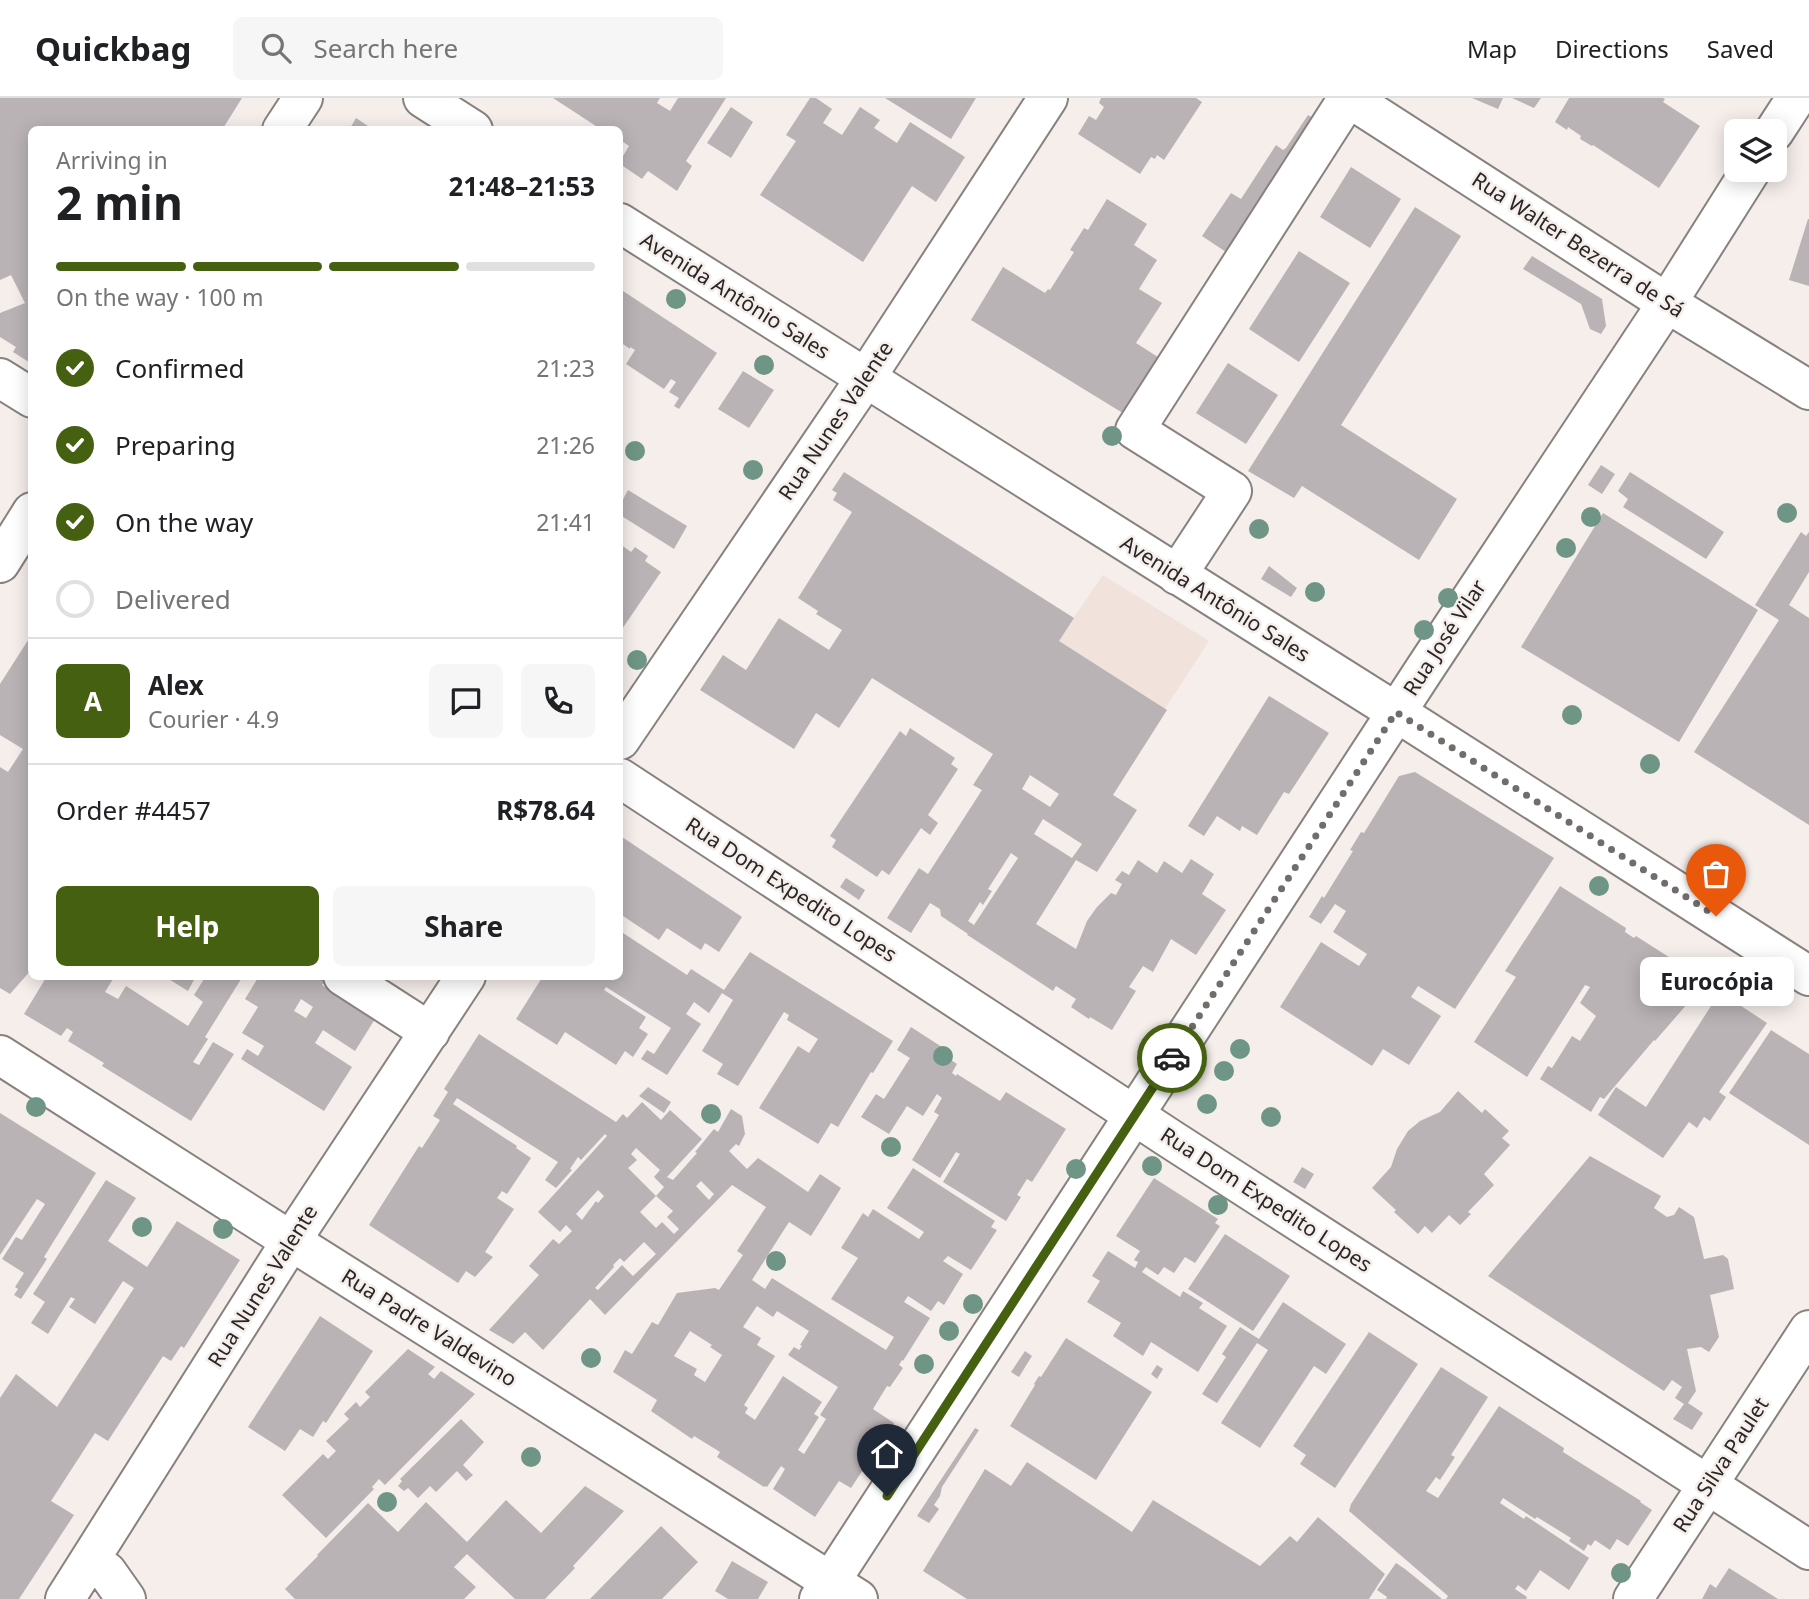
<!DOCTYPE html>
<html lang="en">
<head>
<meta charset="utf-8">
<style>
	body { margin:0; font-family:"Noto Sans",sans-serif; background:#f6f6f6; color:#202124; height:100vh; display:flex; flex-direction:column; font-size:26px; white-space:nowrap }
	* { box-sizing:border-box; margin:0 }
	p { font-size:23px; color:#757577 }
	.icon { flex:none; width:38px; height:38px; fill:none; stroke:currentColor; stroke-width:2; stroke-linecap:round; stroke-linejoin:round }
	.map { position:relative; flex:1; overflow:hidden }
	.details { position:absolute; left:28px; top:28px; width:595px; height:854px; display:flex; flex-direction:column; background:#fff; border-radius:10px; box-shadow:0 4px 18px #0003 }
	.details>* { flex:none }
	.tools { position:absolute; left:1724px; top:21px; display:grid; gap:14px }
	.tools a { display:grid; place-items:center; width:63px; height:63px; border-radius:10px; background:#fff; box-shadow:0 4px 18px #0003; font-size:35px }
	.pin { position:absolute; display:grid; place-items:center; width:60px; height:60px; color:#fff; margin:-72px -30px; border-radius:50% 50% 50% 0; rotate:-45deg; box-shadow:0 0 7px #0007 }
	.pin .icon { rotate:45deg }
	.courier { position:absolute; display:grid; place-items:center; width:70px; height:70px; margin:-35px; border:5px solid #456010; border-radius:50%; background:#fff; color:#222; box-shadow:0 2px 9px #0007 }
	.bubble { position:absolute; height:49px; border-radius:10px; background:#fff; box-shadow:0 4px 18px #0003; font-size:23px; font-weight:700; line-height:49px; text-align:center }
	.summary em { font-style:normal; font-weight:700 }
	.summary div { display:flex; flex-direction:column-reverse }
	.summary { display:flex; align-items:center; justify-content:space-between; height:119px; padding:0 28px }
	h1 { font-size:46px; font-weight:700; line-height:52px }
	.bar { display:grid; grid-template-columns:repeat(4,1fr); gap:10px 7px; align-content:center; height:84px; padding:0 28px }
	.bar i { height:9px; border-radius:5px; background:#e0e0e0 }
	.bar .active { background:#456010 }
	.bar p { grid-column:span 4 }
	.line { display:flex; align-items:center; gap:18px; padding:0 28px; border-top:2px solid #e0e0e0 }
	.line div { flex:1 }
	.round { display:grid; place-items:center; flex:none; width:74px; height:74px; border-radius:10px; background:#f6f6f6 }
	ol { padding:0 28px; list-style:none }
	li { display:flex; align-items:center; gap:21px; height:77px }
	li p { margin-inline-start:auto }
	li .icon { padding:7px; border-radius:50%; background:#456010; color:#fff; stroke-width:4 }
	li:last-child { color:#757577 }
	li i { width:38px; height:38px; border:4px solid #e0e0e0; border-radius:50% }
	.cta { display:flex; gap:14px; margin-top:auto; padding:14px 28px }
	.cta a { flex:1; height:80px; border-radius:10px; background:#456010; color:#fff; font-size:28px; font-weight:700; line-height:80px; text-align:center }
	.cta a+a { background:#f6f6f6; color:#202124 }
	header { display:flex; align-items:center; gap:42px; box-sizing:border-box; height:98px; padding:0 35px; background:#fff; border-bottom:2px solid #e0e0e0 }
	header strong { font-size:33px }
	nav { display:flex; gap:38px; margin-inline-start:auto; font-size:24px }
	.search { width:490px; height:63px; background:#f6f6f6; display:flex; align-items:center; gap:18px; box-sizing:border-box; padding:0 24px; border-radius:10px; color:#757577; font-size:26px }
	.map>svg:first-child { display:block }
	.built { fill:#f1e2db }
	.building { fill:#bab3b6; fill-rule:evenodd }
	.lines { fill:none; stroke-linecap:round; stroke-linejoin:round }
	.minor-casing { stroke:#88817e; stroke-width:42 }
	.major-casing { stroke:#88817e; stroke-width:42 }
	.minor { stroke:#fff; stroke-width:38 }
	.major { stroke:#fff; stroke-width:38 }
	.tree { fill:#6e9585 }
	.done { stroke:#706d6b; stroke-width:7; stroke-dasharray:0 12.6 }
	.route { stroke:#456010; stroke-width:9 }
	.labels { text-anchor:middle; stroke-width:5; stroke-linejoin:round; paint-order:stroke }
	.street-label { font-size:21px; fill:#292726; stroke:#f5eeeb }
</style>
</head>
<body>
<header>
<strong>Quickbag</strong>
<div class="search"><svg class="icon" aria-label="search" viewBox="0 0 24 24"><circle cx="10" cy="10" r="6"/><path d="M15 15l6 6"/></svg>Search here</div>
<nav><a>Map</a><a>Directions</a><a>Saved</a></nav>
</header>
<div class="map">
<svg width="1809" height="1501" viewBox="0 0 1809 1501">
	<rect width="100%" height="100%" fill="#f5eeeb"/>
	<path class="built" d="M1103,477L1209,543L1107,700L996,633Z"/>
	<path class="building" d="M0,0H242L222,32H32V266L13,254L16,249L0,239V215L25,205L11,177L0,182Z
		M553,0H660L657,5L670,13L678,0H726L686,63L692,68L677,93L648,73L642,81L620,66V63L629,48L620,42V32H602Z
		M810,0H816L832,11L823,25L842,37L860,9L880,22L874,30L897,45L910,24L965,59L936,104L912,88L863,164L760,97L796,43L786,37Z
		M885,0H976L951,41Z
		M1101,0H1196L1202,4L1164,62L1157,57L1155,61L1151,59L1140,76L1078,36L1089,18L1096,22L1104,9L1099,5Z
		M1472,0H1503L1498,11Z
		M1512,0H1541L1534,10Z
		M1569,0H1663L1665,1L1663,4L1700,28L1659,90L1593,47L1592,48L1580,41L1581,38L1568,29L1567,32L1555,24Z
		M731,9L753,24L731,60L707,45Z
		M1308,17L1318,23L1234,155L1228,152L1226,154L1202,138L1231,95L1241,101L1276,47L1283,52L1286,50Z
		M356,20L374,32H349Z
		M1351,69L1401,101L1370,150L1320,119Z
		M1107,101L1147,126L1134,147L1157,162L1139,191L1162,205L1136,245L1161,261L1126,317L971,222L1003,169L1045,195L1048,191L1050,192L1074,154L1070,152L1084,130L1088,132Z
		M1415,109L1461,138L1341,327L1457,401L1419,462L1302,388L1294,400L1248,373Z
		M1808,121H1809V188L1789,182Z
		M1299,153L1350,185L1299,264L1249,231Z
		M1532,158L1602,201L1606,228L1601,236L1590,231L1581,206L1523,171Z
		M620,191L717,255L679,311L674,308L679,300L669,294L676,284L671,281L664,291L626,266L635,252L630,249V251L620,244Z
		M1228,265L1278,297L1246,346L1196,315Z
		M743,273L774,292L749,330L718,311Z
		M1601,367L1615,376L1602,396L1588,387Z
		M844,374L1074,520L1059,543L1167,612L1113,697L1137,712L1097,774L1076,762L1036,826L1076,851L1087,823L1097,809L1111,795L1116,797L1122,786L1115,782L1122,773L1129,777L1138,762L1157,775L1164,763L1182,775L1191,761L1214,776L1202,796L1226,812L1196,857L1171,841L1153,874L1143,868L1129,889L1136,893L1112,932L1090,919L1089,921L1071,909L1076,901L1056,888L1053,893L969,838L967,837L968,836L941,818L940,811L930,805L911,835L887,820L919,770L928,776L982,692L973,687L993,656L872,580L839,630L816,615L794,651L700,592L723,557L746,572L779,520L829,552L842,532L816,516L818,513L798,500L852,414L833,402L837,395L832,392ZM1030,677L1059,696L1050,709L1022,691ZM1043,721L1082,746L1072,760L1034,736ZM1011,755L1018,760L974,827L968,823L980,804L983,807L992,793L988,791Z
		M1630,374L1724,434L1706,461L1623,409L1628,401L1618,393Z
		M628,392L687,428L674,451L620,417V407Z
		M1603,415L1758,512L1679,644L1521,549Z
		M1801,434L1806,438L1809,434V474L1789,507L1809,520V727L1694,654L1779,522L1755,507Z
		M620,446L631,454L635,449L648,458L645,463L661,474L620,534Z
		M1269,468L1297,490L1291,499L1261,481Z
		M32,536V871L10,896L0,890V669L8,674L23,651L0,637V586Z
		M1269,598L1329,635L1289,696L1284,694L1257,737L1242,728L1240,733L1217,718L1204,738L1188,728Z
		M910,630L955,660L951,666L958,671L928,717L938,725L930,737L921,730L889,777L882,772L877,779L832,749L836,742L830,738L900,633L906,638Z
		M1415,674L1554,760L1455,911L1418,888L1411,899L1441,918L1409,967L1383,951L1372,968L1280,909L1321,844L1359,868L1367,856L1333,834L1346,813L1335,806L1321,826L1309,819L1322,798L1324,800L1353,753L1350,752L1361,734L1364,735L1399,678Z
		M622,739L742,819L719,854L705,845L701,852L667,830L659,842L620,816V743Z
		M846,780L865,792L859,802L840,789Z
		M1560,788L1626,830L1625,834L1634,840L1636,838L1697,877L1681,901L1688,905L1655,943L1654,942L1604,1001L1600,999L1591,1014L1540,981L1548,968L1552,970L1572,938L1580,943L1596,918L1580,905L1590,889L1585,887L1527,979L1474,944L1516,879L1505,873Z
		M620,833L687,877L691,871L724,892L750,854L893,943L873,975L871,974L838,1029L831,1025L818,1046L759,1010L798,948L809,955L818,941L787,922L789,917L784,914L738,988L717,976L723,966L702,953L733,902L722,895L709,915L694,904L686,916L701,926L667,977L641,961L647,952L654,956L671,930L606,889L604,892L646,919L639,930L648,936L633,959L625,953L616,967L565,934L557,947L516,921L543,878H620Z
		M47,878H83L86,880L87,878H110L113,881L105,894L118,901L126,888L188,928L203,904L194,897L204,881L201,878H243L205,939L208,941L193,964L199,967L213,944L234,956L191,1023L102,968L104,965L68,943L73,934L67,930L61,938L24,916Z
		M164,878H196L188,893Z
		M259,878H320L326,882L322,887L375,921L355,953L323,932L315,945L352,969L324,1013L241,961L247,951L258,958L264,948L242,935L258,909L245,901ZM301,901L313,909L306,920L294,913Z
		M1720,894L1767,925L1719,994L1726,999L1710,1023L1704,1019L1697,1030L1689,1024L1663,1060L1598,1017L1616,989L1646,1009Z
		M911,929L945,951L942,956L957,966L952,975L956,978L957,976L1000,1003L1006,994L1066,1031L1032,1084L1027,1081L1017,1097L1021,1099L1006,1123L943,1084L960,1056L956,1054L940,1080L912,1062L939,1017L934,1014L942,1000L937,996L923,1018L907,1008L889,1036L861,1019L876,996L884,1001L910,960L897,952Z
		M1771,932L1809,956V1047L1729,995Z
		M479,936L616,1024L623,1016L627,1020L642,1004L661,1022L670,1012L702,1041L667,1079L673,1082L697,1055L695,1054L714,1031L718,1034L731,1011L742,1018L745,1036L739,1048L736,1046L729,1053L747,1071L758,1060L808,1094L820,1076L841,1090L811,1138L789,1124L752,1182L765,1191L772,1180L886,1252L894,1239L831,1201L858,1160L841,1150L863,1115L868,1119L873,1111L919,1141L924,1134L887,1110L913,1070L995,1123L991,1129L997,1132L971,1172L948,1158L943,1163L963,1176L944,1207L938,1203L931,1213L908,1198L904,1204L930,1220L903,1263L902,1262L899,1267L903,1270L890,1289L887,1288L873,1311L894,1325L851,1390L839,1383L815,1419L773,1391L785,1371L781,1368L767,1389L765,1388L764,1389L717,1359L720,1354L694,1338L692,1341L651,1313L657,1302L613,1274L625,1252L632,1256L652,1224L658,1227L677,1195L715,1190L719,1192L743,1157L737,1153L766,1109L732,1087L605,1217L590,1201L543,1252L525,1234L513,1246L489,1232L539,1177L529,1168L553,1141L559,1146L572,1133L566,1127L560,1134L538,1114L607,1038L605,1036L581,1062L578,1059L570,1071L572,1072L556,1090L545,1082L558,1064L457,1000L453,1006L517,1048L516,1050L531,1060L507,1096L502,1093L497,1100L514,1111L485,1154L493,1159L475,1179L466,1173L458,1185L369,1127L419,1048L422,1050L440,1022L433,1018L448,994L444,991ZM636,1050L660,1072L654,1079L664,1089L656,1098L673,1113L667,1119L679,1131L674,1136L662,1124L656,1130L640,1114L656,1098L628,1070L637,1062L631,1056ZM701,1083L714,1096L709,1102L696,1088ZM598,1092L604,1098L598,1105L596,1103L582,1122L576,1116ZM644,1144L656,1156L633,1178L622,1167L598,1192L595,1190L614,1169L613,1167L620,1160L624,1164ZM757,1208L773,1219L777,1213L809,1233L800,1247L802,1248L799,1252L794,1249L788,1257L838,1289L820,1317L826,1321L804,1356L798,1352L819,1319L814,1316L822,1304L783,1278L755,1322L745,1315L748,1310L744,1307L775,1258L757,1247L761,1240L743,1229ZM690,1233L712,1247L710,1249L722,1257L705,1284L694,1277L697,1271L674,1258Z
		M648,989L671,1004L664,1015L639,998Z
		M1458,993L1482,1015L1485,1011L1509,1033L1502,1040L1510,1047L1484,1076L1494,1087L1468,1114L1471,1116L1460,1127L1449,1117L1432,1135L1425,1128L1418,1136L1394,1114L1396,1112L1372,1090L1391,1069L1397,1051L1408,1033L1420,1023L1440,1014Z
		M0,1015L96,1075L44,1159L47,1161L21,1201L14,1197L18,1191L15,1189L24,1175L2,1161L16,1139L22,1142L45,1106L37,1101L0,1157Z
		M1590,1058L1661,1098L1654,1110L1667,1119L1674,1117L1679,1109L1694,1119L1704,1161L1723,1157L1728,1161L1734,1191L1710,1197L1719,1239L1709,1254L1701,1249L1687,1251L1696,1293L1688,1305L1703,1315L1692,1332L1673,1321L1684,1306L1675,1300L1682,1289L1672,1282L1664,1293L1488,1178Z
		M1302,1069L1314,1076L1305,1091L1293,1084Z
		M1154,1080L1218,1121L1215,1125L1220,1128L1195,1165L1185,1159L1174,1175L1164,1169L1158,1177L1146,1169L1142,1174L1180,1199L1183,1193L1203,1205L1199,1210L1227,1228L1198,1274L1151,1244L1143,1258L1113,1238L1121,1225L1087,1204L1100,1183L1092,1178L1108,1153L1135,1170L1138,1164L1134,1162L1140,1153L1116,1138Z
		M106,1082L136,1100L108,1143L147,1169L177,1123L240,1162L184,1250L181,1248L171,1263L163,1258L108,1343L95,1335L51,1403L74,1417L19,1501H0V1300L16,1276L57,1309L134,1190L123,1183L95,1226L69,1209L75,1201L71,1199L48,1236L31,1225L45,1204L33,1196Z
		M1225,1136L1290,1178L1253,1233L1188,1191Z
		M1283,1204L1346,1246L1326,1276L1314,1268L1260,1350L1221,1325L1268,1252L1257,1245L1217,1305L1202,1296L1226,1259L1222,1256L1240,1229L1259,1241Z
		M320,1218L373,1253L326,1325L323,1323L313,1339L300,1331L285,1353L248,1329Z
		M1369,1234L1418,1266L1335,1390L1300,1366L1306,1357L1293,1348Z
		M1066,1240L1152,1294L1096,1382L1010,1328L1035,1287L1034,1286L1039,1278L1041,1279Z
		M408,1251L435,1269L428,1276L434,1281L441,1273L475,1296L385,1387L379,1381L372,1389L374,1391L326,1440L282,1397L323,1356L328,1361L336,1353L326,1343L349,1321L344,1316L356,1304L360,1309L370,1299L365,1294Z
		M1025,1253L1032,1258L1019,1279L1011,1274Z
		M1157,1267L1163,1271L1157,1281L1151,1276Z
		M1441,1269L1488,1299L1451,1357L1455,1359L1440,1382L1436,1379L1426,1393L1438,1400L1499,1308L1564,1350L1563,1354L1641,1403L1640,1404L1652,1412L1628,1448L1617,1441L1610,1452L1595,1442L1591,1448L1588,1446L1584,1453L1569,1443L1571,1440L1537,1419L1535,1421L1503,1400L1500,1405L1524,1421L1526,1418L1589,1460L1569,1492L1540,1472L1526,1493L1518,1487L1515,1491L1527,1499L1526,1501H1446L1448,1498L1349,1413L1351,1406Z
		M461,1321L484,1344L463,1367L473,1377L466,1383L457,1373L436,1394L430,1388L418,1400L408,1390L404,1393L398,1388L402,1383L400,1381Z
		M975,1330L979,1332L942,1389L940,1398L934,1407L939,1411L929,1425L917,1418Z
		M1027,1364L1132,1434L1153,1402L1260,1468L1290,1438L1297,1444L1318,1419L1385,1476L1369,1501H967L923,1473L985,1371L1011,1388Z
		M585,1388L624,1413L573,1468L575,1470L545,1501H515L467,1456L454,1469L476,1489L464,1501H295L285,1491L318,1458L317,1457L368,1405L398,1434L426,1404L467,1444L506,1402L541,1435Z
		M661,1428L698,1464L662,1501H590Z
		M732,1463L768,1484L758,1501H728L715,1493Z
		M1396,1465L1405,1471L1442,1501H1386L1387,1499L1377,1492Z
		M1729,1470L1778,1501H1702L1710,1486L1716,1490Z"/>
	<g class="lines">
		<defs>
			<path id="minor" d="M1349,0L1667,205L1809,292
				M282,32L303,0
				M1774,34L1796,0
				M0,280L32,300
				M0,465L32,414
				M1177,477L1232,393L1135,332L1348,0
				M620,642L865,281L1048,0
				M620,680L1172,1042L1809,1452
				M343,878L430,934
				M91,1462L107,1474L126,1501
				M65,1501L291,1143L466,878
				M819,1501L1424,572L1667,205L1751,72
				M1633,1501L1809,1232"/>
			<path id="major" d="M423,0L473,32
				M620,125L1396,614L1809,878
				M0,957L291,1143L858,1501"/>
		</defs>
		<use href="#minor" class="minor-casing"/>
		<use href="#major" class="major-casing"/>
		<use href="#minor" class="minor"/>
		<use href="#major" class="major"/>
	</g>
	<g class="tree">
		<circle cx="676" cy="201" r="10"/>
		<circle cx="764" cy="267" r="10"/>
		<circle cx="1112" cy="338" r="10"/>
		<circle cx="635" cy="353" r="10"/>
		<circle cx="753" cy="372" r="10"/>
		<circle cx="1787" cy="415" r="10"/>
		<circle cx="1591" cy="419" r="10"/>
		<circle cx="1259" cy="431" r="10"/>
		<circle cx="1566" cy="450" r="10"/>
		<circle cx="1315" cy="494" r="10"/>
		<circle cx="1448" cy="500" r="10"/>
		<circle cx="1424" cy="532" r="10"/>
		<circle cx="637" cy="562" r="10"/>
		<circle cx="1572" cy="617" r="10"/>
		<circle cx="1650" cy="666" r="10"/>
		<circle cx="1599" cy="788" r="10"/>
		<circle cx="1240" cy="951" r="10"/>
		<circle cx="943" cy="958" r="10"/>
		<circle cx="1224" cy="973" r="10"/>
		<circle cx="1207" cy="1006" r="10"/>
		<circle cx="36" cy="1009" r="10"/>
		<circle cx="711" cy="1016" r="10"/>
		<circle cx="1271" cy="1019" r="10"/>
		<circle cx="891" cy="1049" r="10"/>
		<circle cx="1152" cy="1068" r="10"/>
		<circle cx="1076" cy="1071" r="10"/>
		<circle cx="1218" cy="1107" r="10"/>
		<circle cx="142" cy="1129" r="10"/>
		<circle cx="223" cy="1131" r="10"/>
		<circle cx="776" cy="1163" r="10"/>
		<circle cx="973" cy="1206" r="10"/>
		<circle cx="949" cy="1233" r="10"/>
		<circle cx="591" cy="1260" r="10"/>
		<circle cx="924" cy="1266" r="10"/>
		<circle cx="531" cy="1359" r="10"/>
		<circle cx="387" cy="1404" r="10"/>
		<circle cx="1621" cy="1475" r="10"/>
	</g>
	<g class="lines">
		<path class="done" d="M1172,960L1396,614L1716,818"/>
		<path class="route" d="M887,1398L1172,960"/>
	</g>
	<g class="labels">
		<g class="street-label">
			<text transform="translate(1578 147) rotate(33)" y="7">Rua Walter Bezerra de Sá</text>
			<text transform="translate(735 198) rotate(32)" y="7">Avenida Antônio Sales</text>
			<text transform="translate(836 323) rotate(-56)" y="7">Rua Nunes Valente</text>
			<text transform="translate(1215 501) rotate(32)" y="7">Avenida Antônio Sales</text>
			<text transform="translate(1445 540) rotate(-57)" y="7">Rua José Vilar</text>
			<text transform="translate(791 792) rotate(33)" y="7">Rua Dom Expedito Lopes</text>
			<text transform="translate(1266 1102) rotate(33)" y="7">Rua Dom Expedito Lopes</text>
			<text transform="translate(263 1188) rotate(-58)" y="7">Rua Nunes Valente</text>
			<text transform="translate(429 1230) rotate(32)" y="7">Rua Padre Valdevino</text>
			<text transform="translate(1721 1367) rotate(-57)" y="7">Rua Silva Paulet</text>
		</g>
	</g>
</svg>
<div class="tools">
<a><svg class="icon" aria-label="layers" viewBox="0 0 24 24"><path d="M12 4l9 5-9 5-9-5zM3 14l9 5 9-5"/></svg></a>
</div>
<div class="pin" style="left:1716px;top:818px;background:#ea580c"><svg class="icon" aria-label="bag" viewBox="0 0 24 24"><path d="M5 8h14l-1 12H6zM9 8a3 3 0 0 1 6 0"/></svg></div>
<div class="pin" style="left:887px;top:1398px;background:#1f2937"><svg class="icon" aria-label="home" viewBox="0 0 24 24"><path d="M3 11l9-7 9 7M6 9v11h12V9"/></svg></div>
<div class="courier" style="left:1172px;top:960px"><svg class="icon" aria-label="car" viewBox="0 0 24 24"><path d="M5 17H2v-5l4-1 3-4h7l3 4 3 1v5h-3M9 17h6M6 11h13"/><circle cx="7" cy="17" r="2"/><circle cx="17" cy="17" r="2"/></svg></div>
<div class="bubble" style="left:1640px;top:859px;width:154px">Eurocópia</div>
<section class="details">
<div class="summary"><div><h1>2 min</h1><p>Arriving in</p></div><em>21:48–21:53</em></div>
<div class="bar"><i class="active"></i><i class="active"></i><i class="active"></i><i></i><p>On the way · 100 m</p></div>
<ol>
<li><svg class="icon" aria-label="check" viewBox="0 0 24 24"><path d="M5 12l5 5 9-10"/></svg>Confirmed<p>21:23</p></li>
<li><svg class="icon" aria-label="check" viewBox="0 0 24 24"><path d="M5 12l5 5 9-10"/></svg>Preparing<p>21:26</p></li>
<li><svg class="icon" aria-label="check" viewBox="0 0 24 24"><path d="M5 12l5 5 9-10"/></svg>On the way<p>21:41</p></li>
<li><i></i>Delivered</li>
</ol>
<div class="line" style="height:126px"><b class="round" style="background:#456010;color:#fff">A</b><div><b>Alex</b><p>Courier · 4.9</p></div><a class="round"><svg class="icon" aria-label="chat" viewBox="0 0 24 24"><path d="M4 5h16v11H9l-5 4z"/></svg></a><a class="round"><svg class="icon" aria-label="phone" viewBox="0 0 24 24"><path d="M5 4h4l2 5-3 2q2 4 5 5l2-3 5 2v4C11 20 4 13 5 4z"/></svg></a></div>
<div class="line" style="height:91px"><div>Order #4457</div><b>R$78.64</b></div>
<div class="cta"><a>Help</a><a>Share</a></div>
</section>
</div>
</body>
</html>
